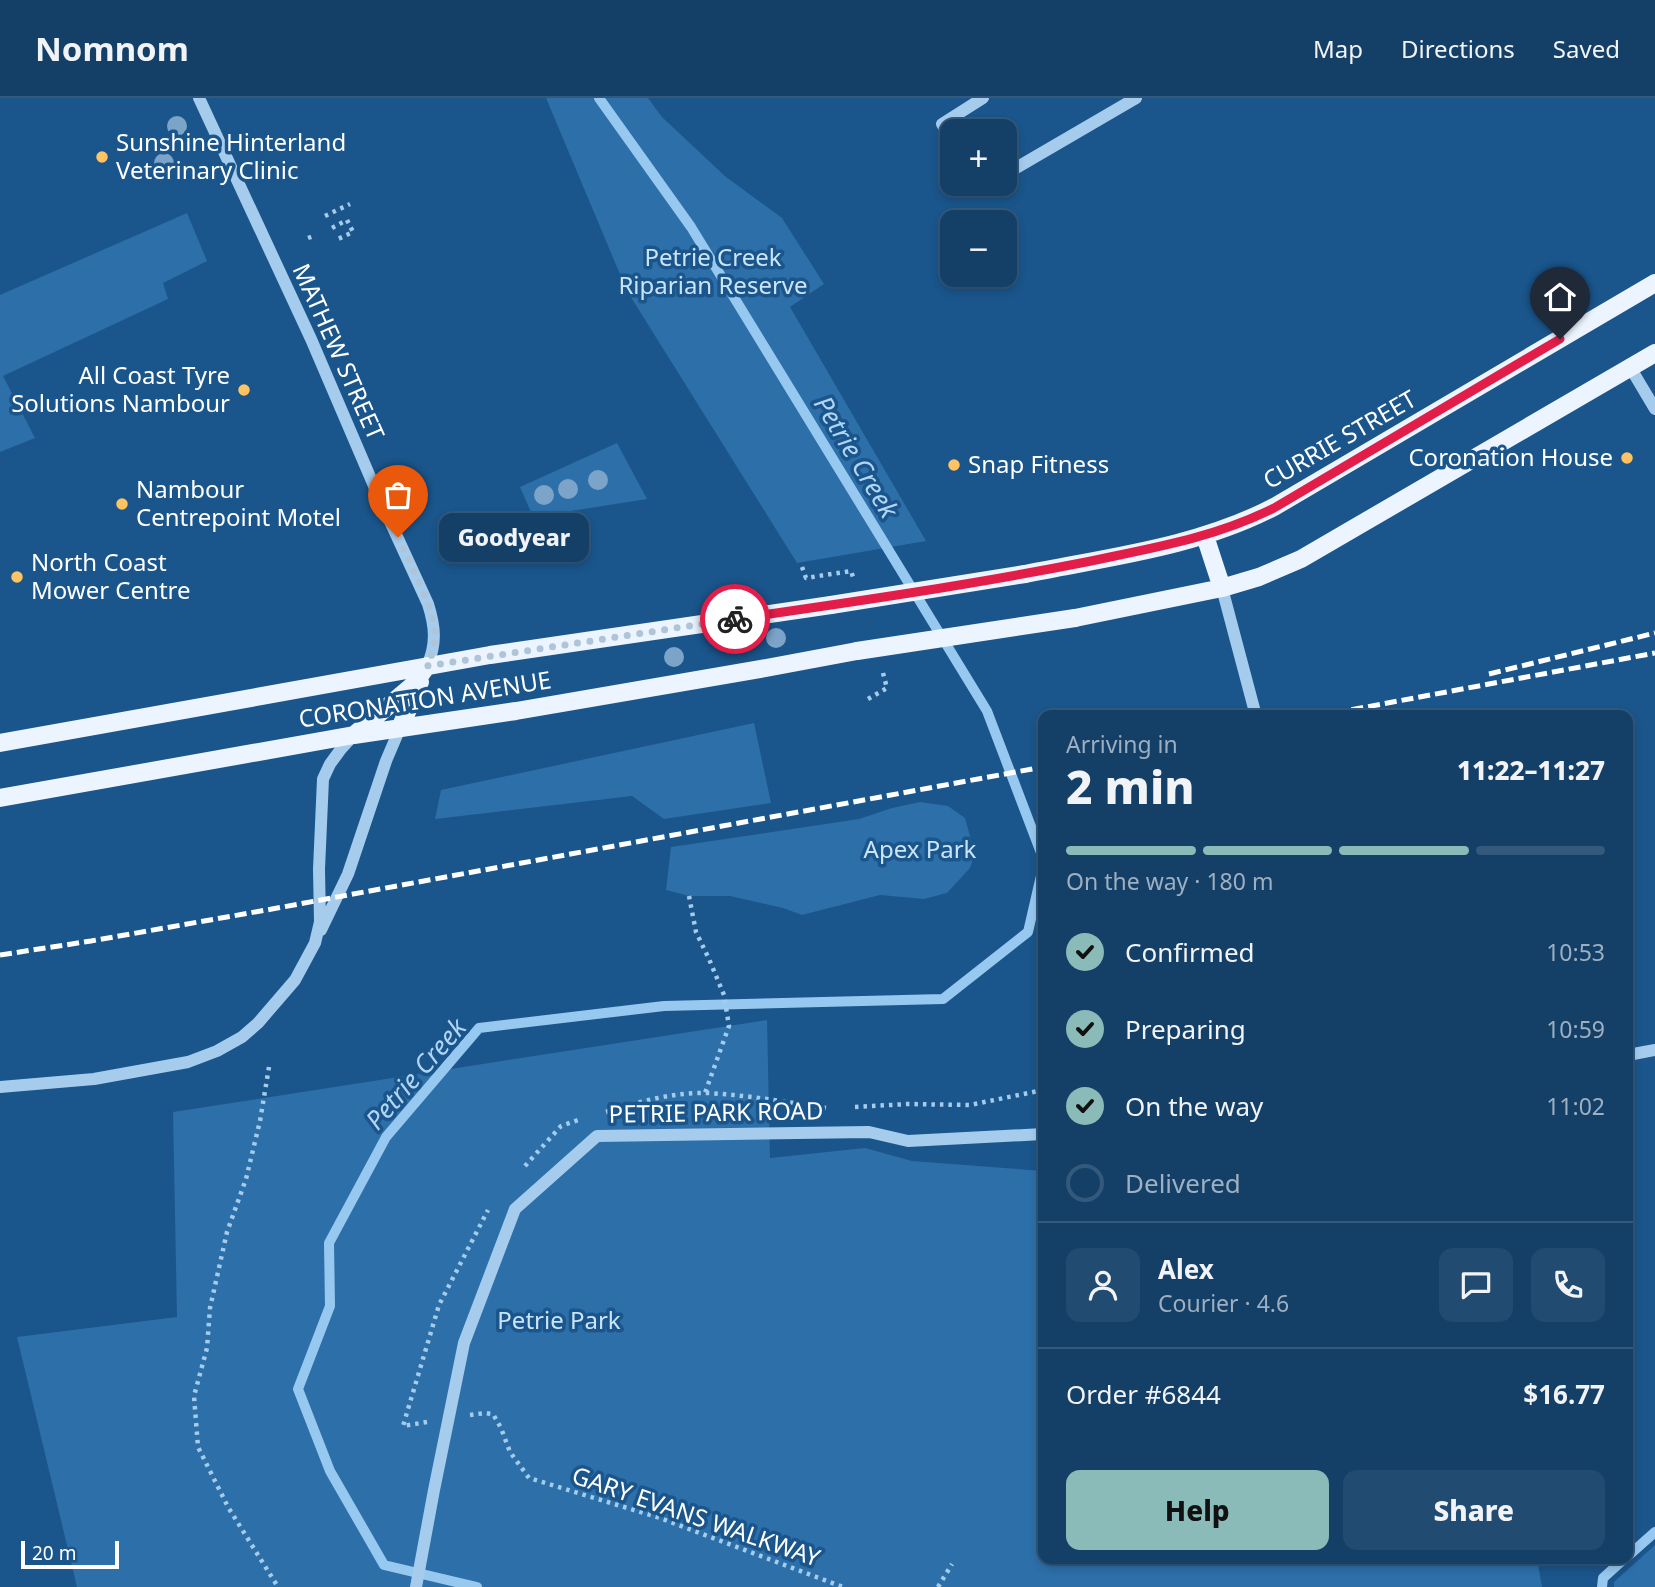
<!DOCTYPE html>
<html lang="en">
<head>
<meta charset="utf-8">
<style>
	body { margin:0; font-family:"Noto Sans",sans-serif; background:#214b71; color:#f1f3f6; height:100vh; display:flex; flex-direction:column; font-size:26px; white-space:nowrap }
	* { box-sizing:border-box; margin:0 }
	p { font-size:23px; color:#9dafc0 }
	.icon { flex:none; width:38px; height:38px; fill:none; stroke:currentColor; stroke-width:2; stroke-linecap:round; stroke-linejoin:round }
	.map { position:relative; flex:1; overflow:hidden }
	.details { position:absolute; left:1038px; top:612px; width:595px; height:854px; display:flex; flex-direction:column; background:#144068; border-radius:14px; box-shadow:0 4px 10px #0003,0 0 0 2px #33597c }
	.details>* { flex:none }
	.fabs { position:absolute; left:940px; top:21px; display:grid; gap:14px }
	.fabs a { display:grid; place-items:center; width:77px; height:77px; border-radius:14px; background:#144068; box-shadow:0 4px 10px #0003,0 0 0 2px #33597c; font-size:35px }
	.scale { position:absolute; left:21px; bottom:18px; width:98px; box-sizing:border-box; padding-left:7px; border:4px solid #fff; border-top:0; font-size:19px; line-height:24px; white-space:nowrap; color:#fff; -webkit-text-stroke:5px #1a558b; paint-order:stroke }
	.pin { position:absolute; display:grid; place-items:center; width:60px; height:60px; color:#fff; margin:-72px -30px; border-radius:50% 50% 50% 0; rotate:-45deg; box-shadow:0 0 7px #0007 }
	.pin .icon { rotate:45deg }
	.courier { position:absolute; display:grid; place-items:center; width:70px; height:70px; margin:-35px; border:5px solid #e11d48; border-radius:50%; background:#fff; color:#222; box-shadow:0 2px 9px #0007 }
	.bubble { position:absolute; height:49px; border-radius:14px; background:#144068; box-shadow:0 4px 10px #0003,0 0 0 2px #33597c; font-size:23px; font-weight:800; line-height:49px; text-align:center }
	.head em { font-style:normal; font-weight:800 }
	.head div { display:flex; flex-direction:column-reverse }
	.head { display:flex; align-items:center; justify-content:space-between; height:119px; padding:0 28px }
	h1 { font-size:46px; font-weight:800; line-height:52px }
	.bar { display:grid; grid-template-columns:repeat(4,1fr); gap:10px 7px; align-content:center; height:84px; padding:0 28px }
	.bar i { height:9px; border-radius:5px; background:#33597c }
	.bar .current { background:#8bbbb9 }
	.bar p { grid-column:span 4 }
	.line { display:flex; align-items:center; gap:18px; padding:0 28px; border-top:2px solid #33597c }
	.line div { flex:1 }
	.round { display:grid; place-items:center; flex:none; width:74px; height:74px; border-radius:14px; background:#214b71 }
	ol { padding:0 28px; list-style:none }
	li { display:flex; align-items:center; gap:21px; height:77px }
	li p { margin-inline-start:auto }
	li .icon { padding:7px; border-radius:50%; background:#8bbbb9; color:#111; stroke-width:4 }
	li:last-child { color:#9dafc0 }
	li i { width:38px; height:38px; border:4px solid #33597c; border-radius:50% }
	.cta { display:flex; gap:14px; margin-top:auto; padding:14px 28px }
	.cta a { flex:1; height:80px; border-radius:14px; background:#8bbbb9; color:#111; font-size:28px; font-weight:800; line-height:80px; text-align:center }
	.cta a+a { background:#214b71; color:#f1f3f6 }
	header { display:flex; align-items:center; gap:42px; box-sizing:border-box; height:98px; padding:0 35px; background:#144068; border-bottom:2px solid #33597c }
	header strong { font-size:33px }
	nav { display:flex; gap:38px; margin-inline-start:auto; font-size:24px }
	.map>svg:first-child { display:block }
	.green { fill:#2d6fa9 }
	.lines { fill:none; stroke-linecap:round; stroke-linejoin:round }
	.stream { stroke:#97c8f0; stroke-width:10 }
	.path { stroke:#a5cced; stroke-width:4.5; stroke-dasharray:3.5 5; stroke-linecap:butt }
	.minor { stroke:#a5cced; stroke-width:12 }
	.major { stroke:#ebf4ff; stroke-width:18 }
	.rail { stroke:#fff; stroke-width:5; stroke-dasharray:12 5; stroke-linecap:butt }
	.major-bridge { stroke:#ebf4ff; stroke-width:18 }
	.tree { fill:#7ba4c8 }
	.done { stroke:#afc4d6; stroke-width:7; stroke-dasharray:0 12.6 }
	.route { stroke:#e11d48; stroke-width:9 }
	.poi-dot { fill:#ffc461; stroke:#1a558b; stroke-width:2.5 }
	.labels { text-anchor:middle; stroke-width:7; stroke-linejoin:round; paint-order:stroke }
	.poi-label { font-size:24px; fill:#fff; stroke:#1a558b; text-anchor:start }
	.park-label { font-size:24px; fill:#cae4fa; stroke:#1a558b }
	.street-label { font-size:24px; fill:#fff; stroke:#1a558b }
	.water-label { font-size:26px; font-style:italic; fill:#b0d5f5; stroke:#1a558b }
</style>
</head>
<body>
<header>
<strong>Nomnom</strong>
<nav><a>Map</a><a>Directions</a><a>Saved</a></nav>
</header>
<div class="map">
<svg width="1655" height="1489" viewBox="0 0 1655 1489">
	<rect width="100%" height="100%" fill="#1a558b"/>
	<path class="green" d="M546,0H648L662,19L726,79L782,120L824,186L790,209L926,443L797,465L627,193Z
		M187,115L207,163L163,185L168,201L3,278L35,340L0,354V197Z
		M617,345L647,401L533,419L520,389Z
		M754,625L771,705L664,721L632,698L435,721L441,692Z
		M920,704L948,708L965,720L975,756L970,770L947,795L924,801L880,797L802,817L783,810L730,798H689L666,792L671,749L859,721L892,710Z
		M767,922L770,1060L865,1050L912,1063L1043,1073V1461H1537L1542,1489H77L17,1239L177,1219L173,1014Z
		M1655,1447V1489H1614V1484Z"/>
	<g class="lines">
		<path class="stream" d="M599,0L691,129L987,613L1043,760
			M1628,1458L1655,1434
			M477,1489L384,1467L330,1373L298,1291L330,1208L329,1145L386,1039L479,930L664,908L943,901L1028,834L1043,769
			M1602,1489L1603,1480L1624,1461"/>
		<path class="path" d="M325,118L350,106
			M332,130L347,122L353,134L338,141
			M308,140L316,137
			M802,469L806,480L851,473L853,479
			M868,601L887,590L883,575
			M689,798L696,834L709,861L724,897L729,928L705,995
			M269,969L260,1023L246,1081L227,1134L210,1210L207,1250L194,1298L198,1349L228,1409L278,1489
			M855,1009L908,1006L970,1007L1043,992
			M606,1014C638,1004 674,994 707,995C747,997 786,1004 826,1010
			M525,1068L561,1028L578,1022
			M470,1317L485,1315L493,1316L501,1330L510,1354L529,1380L660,1420L843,1489
			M427,1324L403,1328L439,1207L488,1112
			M938,1489L952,1466"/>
		<path class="minor" d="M199,0L311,241L377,395L428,506C435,528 437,546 427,568
			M952,43L942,26L983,0
			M1004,77L1136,0
			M977,86L980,91L990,86
			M1630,269L1655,311
			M1222,490L1256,618
			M321,832L348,776L386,663L400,630
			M1628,957L1655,952
			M0,989L94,981L188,964L217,953L242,939L258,925L295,882L315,845L320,824L319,771L323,681L330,666L341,651L353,638
			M416,1489L434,1392L464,1245L515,1111L597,1038L869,1034L908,1043L1043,1036"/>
		<path class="major" d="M1205,438L1222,490
			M1025,476C1109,459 1197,449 1274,409L1655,185
			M1075,520L1222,490L1259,479L1301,461L1655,255
			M400,630L420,584
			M354,637L413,587L427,568
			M0,645L490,557L831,507
			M0,700L354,637L516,613L766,570L857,553"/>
		<path class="rail" d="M1489,576L1655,535
			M1318,618L1655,555
			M0,857L91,843L272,811L1043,669"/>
		<path class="major-bridge" d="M831,507L1025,476
			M857,553L1075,520"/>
	</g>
	<g class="tree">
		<circle cx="177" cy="28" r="10"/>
		<circle cx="164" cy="65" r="10"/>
		<circle cx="598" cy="382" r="10"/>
		<circle cx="568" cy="391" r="10"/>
		<circle cx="544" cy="397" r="10"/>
		<circle cx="776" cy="540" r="10"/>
		<circle cx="674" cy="559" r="10"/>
	</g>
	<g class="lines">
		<path class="done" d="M398,439C409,464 435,511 435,536C435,547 432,558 427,568L735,521"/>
		<path class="route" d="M735,521C853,504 970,487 1086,464C1152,450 1214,440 1274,410L1560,241"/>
	</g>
	<g class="poi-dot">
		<circle cx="102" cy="59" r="7"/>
		<circle cx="244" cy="292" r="7"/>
		<circle cx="1627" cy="360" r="7"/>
		<circle cx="954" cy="367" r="7"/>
		<circle cx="122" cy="406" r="7"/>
		<circle cx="17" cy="479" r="7"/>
	</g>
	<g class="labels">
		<g class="poi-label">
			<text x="116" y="53">Sunshine Hinterland<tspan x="116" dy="28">Veterinary Clinic</tspan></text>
			<text x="230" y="286" text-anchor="end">All Coast Tyre<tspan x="230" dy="28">Solutions Nambour</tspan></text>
			<text x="1613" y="368" text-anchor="end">Coronation House</text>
			<text x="968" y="375">Snap Fitness</text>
			<text x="136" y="400">Nambour<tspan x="136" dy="28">Centrepoint Motel</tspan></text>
			<text x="31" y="473">North Coast<tspan x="31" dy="28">Mower Centre</tspan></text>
		</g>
		<g class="park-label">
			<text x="713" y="168">Petrie Creek<tspan x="713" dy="28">Riparian Reserve</tspan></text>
			<text x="920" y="760">Apex Park</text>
			<text x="559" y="1231">Petrie Park</text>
		</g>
		<g class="street-label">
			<text transform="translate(338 254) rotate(66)" y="8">MATHEW STREET</text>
			<text transform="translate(1340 342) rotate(-30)" y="8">CURRIE STREET</text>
			<text transform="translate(425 602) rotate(-9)" y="8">CORONATION AVENUE</text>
			<text transform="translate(716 1015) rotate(-1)" y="8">PETRIE PARK ROAD</text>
			<text transform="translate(696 1419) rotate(19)" y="8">GARY EVANS WALKWAY</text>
		</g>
		<g class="water-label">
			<text transform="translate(856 359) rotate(59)" y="9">Petrie Creek</text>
			<text transform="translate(416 976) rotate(-49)" y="9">Petrie Creek</text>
		</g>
	</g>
</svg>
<div class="fabs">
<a>+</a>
<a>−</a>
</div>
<div class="scale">20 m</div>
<div class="pin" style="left:398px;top:439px;background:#ea580c"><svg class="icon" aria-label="bag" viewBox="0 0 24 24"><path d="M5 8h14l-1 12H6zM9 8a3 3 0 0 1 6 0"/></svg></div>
<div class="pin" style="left:1560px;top:241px;background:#1f2937"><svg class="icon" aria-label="home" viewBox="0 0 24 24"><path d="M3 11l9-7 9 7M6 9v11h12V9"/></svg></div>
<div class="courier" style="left:735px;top:521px"><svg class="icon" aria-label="bike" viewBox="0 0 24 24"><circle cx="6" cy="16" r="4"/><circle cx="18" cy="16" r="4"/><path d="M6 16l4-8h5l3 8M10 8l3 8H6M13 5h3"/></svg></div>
<div class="bubble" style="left:439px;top:415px;width:150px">Goodyear</div>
<section class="details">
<div class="head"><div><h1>2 min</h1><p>Arriving in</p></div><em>11:22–11:27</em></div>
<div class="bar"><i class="current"></i><i class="current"></i><i class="current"></i><i></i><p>On the way · 180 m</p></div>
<ol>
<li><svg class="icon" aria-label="check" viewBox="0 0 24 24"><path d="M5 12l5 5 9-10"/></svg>Confirmed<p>10:53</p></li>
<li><svg class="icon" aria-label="check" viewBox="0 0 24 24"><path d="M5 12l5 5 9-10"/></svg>Preparing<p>10:59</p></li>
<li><svg class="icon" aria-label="check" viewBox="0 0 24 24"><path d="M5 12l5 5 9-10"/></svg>On the way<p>11:02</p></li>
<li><i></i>Delivered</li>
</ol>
<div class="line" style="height:126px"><a class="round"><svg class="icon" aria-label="person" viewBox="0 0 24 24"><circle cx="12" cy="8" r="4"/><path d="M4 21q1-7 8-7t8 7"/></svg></a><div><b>Alex</b><p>Courier · 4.6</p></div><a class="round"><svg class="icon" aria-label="chat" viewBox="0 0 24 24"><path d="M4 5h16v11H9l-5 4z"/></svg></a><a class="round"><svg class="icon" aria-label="phone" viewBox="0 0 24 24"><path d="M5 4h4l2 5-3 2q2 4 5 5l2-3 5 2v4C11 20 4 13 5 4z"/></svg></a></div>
<div class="line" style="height:91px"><div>Order #6844</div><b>$16.77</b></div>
<div class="cta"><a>Help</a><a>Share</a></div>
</section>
</div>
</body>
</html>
